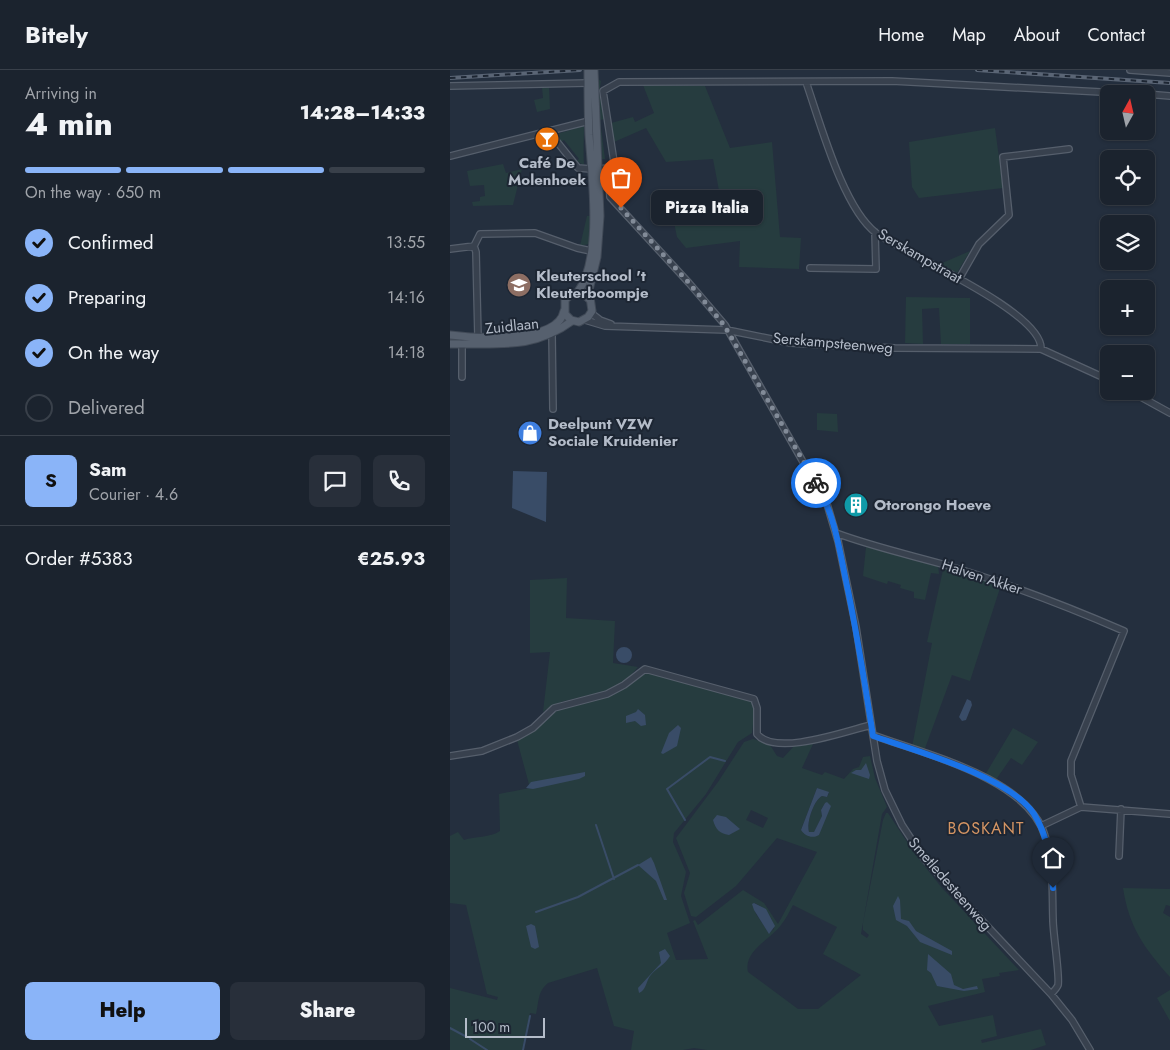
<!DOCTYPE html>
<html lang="en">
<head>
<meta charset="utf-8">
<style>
	body { margin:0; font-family:Jost,sans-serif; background:#282f3a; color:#f1f3f6; height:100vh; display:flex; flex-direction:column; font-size:19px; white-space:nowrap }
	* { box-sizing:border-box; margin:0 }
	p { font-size:16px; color:#a0a4aa }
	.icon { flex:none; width:28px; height:28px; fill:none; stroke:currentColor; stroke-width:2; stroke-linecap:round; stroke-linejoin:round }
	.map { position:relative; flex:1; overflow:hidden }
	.details { display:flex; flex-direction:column; background:#1b232e; width:450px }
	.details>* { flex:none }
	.needle { width:32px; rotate:8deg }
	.controls { position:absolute; left:650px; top:15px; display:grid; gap:10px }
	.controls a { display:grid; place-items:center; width:55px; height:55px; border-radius:8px; background:#1b232e; box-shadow:0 1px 4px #0004,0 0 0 1px #39404a; font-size:25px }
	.scale { position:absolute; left:15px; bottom:12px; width:80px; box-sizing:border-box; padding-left:5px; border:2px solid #b4bcc9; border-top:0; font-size:14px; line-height:18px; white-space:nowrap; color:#b4bcc9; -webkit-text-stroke:4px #1d2633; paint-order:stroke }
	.pin { position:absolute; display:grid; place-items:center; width:42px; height:42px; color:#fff; margin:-51px -21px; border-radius:50% 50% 50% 0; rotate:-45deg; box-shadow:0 0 5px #0007 }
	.pin .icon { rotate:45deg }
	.courier { position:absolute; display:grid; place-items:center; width:50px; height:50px; margin:-25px; border:4px solid #1a73e8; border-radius:50%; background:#fff; color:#222; box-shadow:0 1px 6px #0007 }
	.bubble { position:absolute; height:35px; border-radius:8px; background:#1b232e; box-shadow:0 1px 4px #0004,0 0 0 1px #39404a; font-size:16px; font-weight:800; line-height:35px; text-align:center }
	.summary em { font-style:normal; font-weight:800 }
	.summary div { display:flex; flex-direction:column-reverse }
	.summary { display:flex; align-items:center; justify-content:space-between; height:85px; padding:0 25px }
	h1 { font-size:32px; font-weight:800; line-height:38px }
	.bar { display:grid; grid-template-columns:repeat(4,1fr); gap:8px 5px; align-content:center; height:60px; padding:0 25px }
	.bar i { height:6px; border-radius:4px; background:#39404a }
	.bar .on { background:#8ab4f8 }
	.bar p { grid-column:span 4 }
	.line { display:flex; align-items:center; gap:12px; padding:0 25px; border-top:1px solid #39404a }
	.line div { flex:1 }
	.round { display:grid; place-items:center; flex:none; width:52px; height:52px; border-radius:8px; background:#282f3a }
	ol { padding:0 25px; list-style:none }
	li { display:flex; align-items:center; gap:15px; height:55px }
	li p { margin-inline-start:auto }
	li .icon { padding:5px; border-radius:50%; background:#8ab4f8; color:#111; stroke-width:4 }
	li:last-child { color:#a0a4aa }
	li i { width:28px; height:28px; border:2px solid #39404a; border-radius:50% }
	.action { display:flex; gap:10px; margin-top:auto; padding:10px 25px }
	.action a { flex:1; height:58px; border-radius:8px; background:#8ab4f8; color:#111; font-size:20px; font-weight:800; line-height:58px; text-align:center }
	.action a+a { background:#282f3a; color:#f1f3f6 }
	header { display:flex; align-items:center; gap:30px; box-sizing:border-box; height:70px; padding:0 25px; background:#1b232e; border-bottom:1px solid #39404a }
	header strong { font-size:24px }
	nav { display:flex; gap:28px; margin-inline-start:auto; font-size:18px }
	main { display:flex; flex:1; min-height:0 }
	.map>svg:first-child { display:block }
	.green { fill:#263c3f; fill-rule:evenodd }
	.water { fill:#394c67 }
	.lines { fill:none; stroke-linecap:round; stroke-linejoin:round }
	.stream { stroke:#394c67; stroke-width:2 }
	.minor-casing { stroke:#565f6c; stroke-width:8 }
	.major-casing { stroke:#414a57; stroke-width:9 }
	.minor { stroke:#38414e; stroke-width:5.5 }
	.major { stroke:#56606e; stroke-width:7 }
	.rail-casing { stroke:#5a6575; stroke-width:4 }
	.rail { stroke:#1d2633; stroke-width:2; stroke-dasharray:5.5; stroke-linecap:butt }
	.done { stroke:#828b98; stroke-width:5; stroke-dasharray:0 9 }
	.route { stroke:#1a73e8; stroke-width:6 }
	.labels { text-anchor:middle; stroke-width:4; stroke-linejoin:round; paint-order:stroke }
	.poi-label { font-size:15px; font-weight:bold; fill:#b4bcc9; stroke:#1d2633; text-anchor:start }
	.street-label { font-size:15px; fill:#b4bcc9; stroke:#1d2633 }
	.neighbourhood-label { font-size:16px; letter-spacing:1px; fill:#d59563; stroke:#1d2633 }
</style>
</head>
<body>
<header>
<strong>Bitely</strong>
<nav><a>Home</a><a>Map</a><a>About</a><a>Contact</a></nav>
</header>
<main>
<section class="details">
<div class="summary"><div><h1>4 min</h1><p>Arriving in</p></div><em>14:28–14:33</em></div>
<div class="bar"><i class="on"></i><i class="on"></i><i class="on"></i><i></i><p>On the way · 650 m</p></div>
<ol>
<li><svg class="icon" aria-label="check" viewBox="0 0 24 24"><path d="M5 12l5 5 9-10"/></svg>Confirmed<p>13:55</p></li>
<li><svg class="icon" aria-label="check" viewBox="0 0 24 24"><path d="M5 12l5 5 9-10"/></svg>Preparing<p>14:16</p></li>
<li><svg class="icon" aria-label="check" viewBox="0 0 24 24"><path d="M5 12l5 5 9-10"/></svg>On the way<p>14:18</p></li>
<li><i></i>Delivered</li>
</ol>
<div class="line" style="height:90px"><b class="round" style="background:#8ab4f8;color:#111">S</b><div><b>Sam</b><p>Courier · 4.6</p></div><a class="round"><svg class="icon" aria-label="chat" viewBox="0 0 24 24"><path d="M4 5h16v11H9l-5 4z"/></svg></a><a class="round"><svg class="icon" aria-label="phone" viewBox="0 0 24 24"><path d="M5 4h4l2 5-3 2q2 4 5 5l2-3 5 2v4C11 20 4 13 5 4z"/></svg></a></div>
<div class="line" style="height:65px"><div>Order #5383</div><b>€25.93</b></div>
<div class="action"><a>Help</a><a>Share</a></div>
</section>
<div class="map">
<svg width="720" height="980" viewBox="0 0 720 980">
	<rect width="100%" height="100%" fill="#242f3e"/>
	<path class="green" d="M148,9L151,11L149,23L155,49L150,50L155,89H151Z
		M193,15L255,16L280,78L322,72L330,167L351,168L349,199L289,197L290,171L236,178L227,167L221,137L271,131L263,89L216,92L196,58L164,72L161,53L183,47L185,52L204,43Z
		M92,17H99L100,39L87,42L84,30L93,28Z
		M134,56C134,70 133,82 134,95L126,91L129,89L114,70L111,72L107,67V64Z
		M545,58L553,118L469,128L462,117L459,72Z
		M53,94L56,103L72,99L63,135L23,136L22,132L30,131V127L35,126L34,115L20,116L17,101Z
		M137,146H140L139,174L130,176Z
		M520,181L507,203L490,194Z
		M456,227L520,228V274H491L489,238L472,239L473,274L455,273Z
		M367,343L387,344L388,362L367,360Z
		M416,477L488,495L489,504L481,503L475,530L464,528V522L450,518L451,515L438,511L437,514L413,506Z
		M499,498L551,515L520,611L502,605L474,681L462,677L482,573L477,572L493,500Z
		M117,508L116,548L165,551L163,593L188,597C156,637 125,618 93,642L100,582L80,583V510Z
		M193,602L301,631L305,637L302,663L288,672L256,724L224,763L223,772L236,802L231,826L240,853L217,863L226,890L258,889L243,851L245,850L248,855L293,820L314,833L328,854L367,782L327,768L286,816L246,847L241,846L234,823L240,803L226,768L268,712L294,672L303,669L313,672L320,675L327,686L333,688L344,676L363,674L352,698L372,705L375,702L394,709L403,699L409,697L413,687L420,686L425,708L437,737L432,744L411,864L417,868L419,865L413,860V853L433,750L436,743H438L465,784L492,818L569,900L549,903L550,906L532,909L535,922L478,936L489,956L543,945L547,966L531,970L532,973L591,959L596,975L581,980H257L244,978L233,980H181L184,961L164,956L147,898L98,913C87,922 89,933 86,944L80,943L72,980H0V918L47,930L48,927L37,924L16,835L0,833V766L8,762L14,770C25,766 40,768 50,761L49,724L80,718L67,670L83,661L98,645L107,640L146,629ZM367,718L379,723L377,727L372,726C364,730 356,753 359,762H364L372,746L371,740L375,733L369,765L351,760ZM301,740L318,748L313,758L296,750ZM304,833C314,836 324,849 324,859L319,863L306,844ZM343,835L387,857L373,884L411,905L368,939H348L298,902C293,881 321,869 331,855C336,849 339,842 343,835Z
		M563,658L588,672L572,695L561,688L545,711L535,705Z
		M673,818L720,819V836L716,835L713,843L720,847V907C694,878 679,857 673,818Z
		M720,920V951L707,928Z"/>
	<path class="water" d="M63,401L97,402L96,452L62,438Z
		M166 585a8 8 0 1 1 16 0a8 8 0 1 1-16 0Z
		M517,629L521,631L522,635L516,650L512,651L509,647Z
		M188,639L195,645L196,655L191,656L185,651L176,653V646L186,642Z
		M228,655L231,658L227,676L213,684L211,683L219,663Z
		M416,693L420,705L419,709L401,703L406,700H411Z
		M135,702V706L129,709L83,719L76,718L81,712Z
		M367,718L379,722L377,727L372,726C364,730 356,753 359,762H364L372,746L371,740L375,733L377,732L381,736L369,765C362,769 355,766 351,760Z
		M267,745L276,747L290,759L279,765C269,763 266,760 263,750Z
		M201,787L204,793L217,830H214L206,811L188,795Z
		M448,826L450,830L451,849L459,851L466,861L502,881V885L470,872L457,856L446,850L443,836Z
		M304,833L316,839L325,856L319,864L304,840L302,834Z
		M81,854L85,856L89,877L85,879L81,877L76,856Z
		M215,879L220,886C215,895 206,898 200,906C196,912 196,920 189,923L188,918L211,893L209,882Z
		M478,884L501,904L504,915L513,919L527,916L528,919L514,921L487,916L481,903L477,900Z"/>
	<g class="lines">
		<path class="stream" d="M235,750L217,719L260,687L275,691
			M146,755L164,809
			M86,842L128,827L188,795
			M0,958L15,966
			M20,969L37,980
			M73,980L80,946"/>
		<defs>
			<path id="minor" d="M680,0L720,3
				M356,12C370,52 393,138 426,163C456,184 593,242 591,279
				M0,16L138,13
				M696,24L720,26
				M100,63L128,98L141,99
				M0,86L139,51
				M158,98L160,127L239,213L275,255L377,434L388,471L406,557L427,691L435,720L452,755L475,790L601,924L622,950L640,980
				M148,99L158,98L164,92L153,21L169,12L442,11L689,24
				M24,176L26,182L28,267
				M0,179L24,176L30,164L85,163L127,178L141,181
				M360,198L426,199L425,162
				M509,209L529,174L559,145L553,87L619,79
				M141,243L150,250L161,254
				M135,250L155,256L277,260L341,273L377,275L445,278L591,279L659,310
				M102,264L103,339
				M12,307V273
				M680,321L720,343
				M386,463C421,476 456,484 492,494C554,512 614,535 674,561L621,691V705L631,737
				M423,665C474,684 578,708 595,766C604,794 602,822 603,850C603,863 610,907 608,915C607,918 603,922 601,924
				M0,686L32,681L67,667L83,658L104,638L157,624L174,615L195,599L304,629L307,638V664C325,687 397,661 421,655
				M591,756L631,737L720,744
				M669,786L671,739"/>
			<path id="major" d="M127,223C153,190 142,106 139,65C138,43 138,22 138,0
				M140,230C132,221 123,221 115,230V244L121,250L129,252L138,247L142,241L139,220L147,187L150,146L144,0
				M0,265C24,268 108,274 114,241
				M0,274C47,273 83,280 122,251"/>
		</defs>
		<use href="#minor" class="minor-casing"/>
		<use href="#major" class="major-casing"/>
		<use href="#minor" class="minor"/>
		<use href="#major" class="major"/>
		<defs>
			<path id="rail" d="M527,0L720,13
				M0,8L130,0"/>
		</defs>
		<use href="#rail" class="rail-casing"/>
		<use href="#rail" class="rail"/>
	</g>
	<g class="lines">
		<path class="done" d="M171,138L239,213L274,255L366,413"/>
		<path class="route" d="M366,413C384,443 389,477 396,511C407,562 415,614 423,666C464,680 560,707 584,744C598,766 601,792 603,818"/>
	</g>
	<defs>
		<symbol id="bar-disc" viewBox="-11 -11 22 22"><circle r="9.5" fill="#e8710a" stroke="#1d2633"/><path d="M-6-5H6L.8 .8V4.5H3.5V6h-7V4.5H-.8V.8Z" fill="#fff"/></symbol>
		<symbol id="school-disc" viewBox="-11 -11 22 22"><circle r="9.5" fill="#8d6e63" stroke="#1d2633"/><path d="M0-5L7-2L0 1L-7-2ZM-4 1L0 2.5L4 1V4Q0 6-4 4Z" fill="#fff"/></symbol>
		<symbol id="shop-disc" viewBox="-11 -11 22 22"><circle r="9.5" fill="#3f7fe0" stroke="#1d2633"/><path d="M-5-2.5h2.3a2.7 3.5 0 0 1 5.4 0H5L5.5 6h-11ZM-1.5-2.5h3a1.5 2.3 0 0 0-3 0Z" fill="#fff"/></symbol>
		<symbol id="building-disc" viewBox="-11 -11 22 22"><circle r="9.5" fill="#0f9aa8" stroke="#1d2633"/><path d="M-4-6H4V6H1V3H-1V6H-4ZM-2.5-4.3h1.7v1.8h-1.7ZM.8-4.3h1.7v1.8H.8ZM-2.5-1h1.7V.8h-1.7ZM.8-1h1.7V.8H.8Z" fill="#fff"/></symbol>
	</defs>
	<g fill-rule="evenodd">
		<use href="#bar-disc" x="83" y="55" width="28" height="28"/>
		<use href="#school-disc" x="55" y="201" width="28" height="28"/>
		<use href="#shop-disc" x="66" y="349" width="28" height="28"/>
		<use href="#building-disc" x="392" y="421" width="28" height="28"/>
	</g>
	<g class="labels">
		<g class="poi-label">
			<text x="97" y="98" text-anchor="middle">Café De<tspan x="97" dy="17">Molenhoek</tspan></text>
			<text x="86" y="211">Kleuterschool 't<tspan x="86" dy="17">Kleuterboompje</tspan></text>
			<text x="98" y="359">Deelpunt VZW<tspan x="98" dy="17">Sociale Kruidenier</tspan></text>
			<text x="424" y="440">Otorongo Hoeve</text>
		</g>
		<g class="street-label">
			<text transform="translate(470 186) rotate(30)" y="5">Serskampstraat</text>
			<text transform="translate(62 256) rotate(-6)" y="5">Zuidlaan</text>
			<text transform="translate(383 273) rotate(5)" y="5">Serskampsteenweg</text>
			<text transform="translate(532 507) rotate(18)" y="5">Halven Akker</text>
			<text transform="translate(500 814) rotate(49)" y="5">Smetledesteenweg</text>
		</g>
		<g class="neighbourhood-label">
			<text x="536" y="764">BOSKANT</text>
		</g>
	</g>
</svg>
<div class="controls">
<a><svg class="needle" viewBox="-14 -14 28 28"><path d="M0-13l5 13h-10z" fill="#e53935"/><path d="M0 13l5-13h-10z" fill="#a0a4aa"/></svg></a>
<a><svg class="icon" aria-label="locate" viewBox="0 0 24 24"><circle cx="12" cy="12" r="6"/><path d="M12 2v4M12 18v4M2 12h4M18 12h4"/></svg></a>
<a><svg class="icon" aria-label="layers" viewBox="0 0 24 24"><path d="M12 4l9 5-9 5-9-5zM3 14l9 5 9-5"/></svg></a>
<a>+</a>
<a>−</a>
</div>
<div class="scale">100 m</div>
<div class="pin" style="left:171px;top:138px;background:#ea580c"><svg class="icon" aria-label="bag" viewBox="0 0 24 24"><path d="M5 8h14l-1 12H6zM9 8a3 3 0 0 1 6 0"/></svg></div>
<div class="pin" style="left:603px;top:818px;background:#1f2937"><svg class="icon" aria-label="home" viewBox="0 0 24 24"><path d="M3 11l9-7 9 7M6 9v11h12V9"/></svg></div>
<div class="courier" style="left:366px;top:413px"><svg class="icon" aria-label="bike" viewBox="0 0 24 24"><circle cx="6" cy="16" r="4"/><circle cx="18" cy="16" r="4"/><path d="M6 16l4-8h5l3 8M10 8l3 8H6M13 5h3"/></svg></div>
<div class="bubble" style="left:201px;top:120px;width:112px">Pizza Italia</div>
</div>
</main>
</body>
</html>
